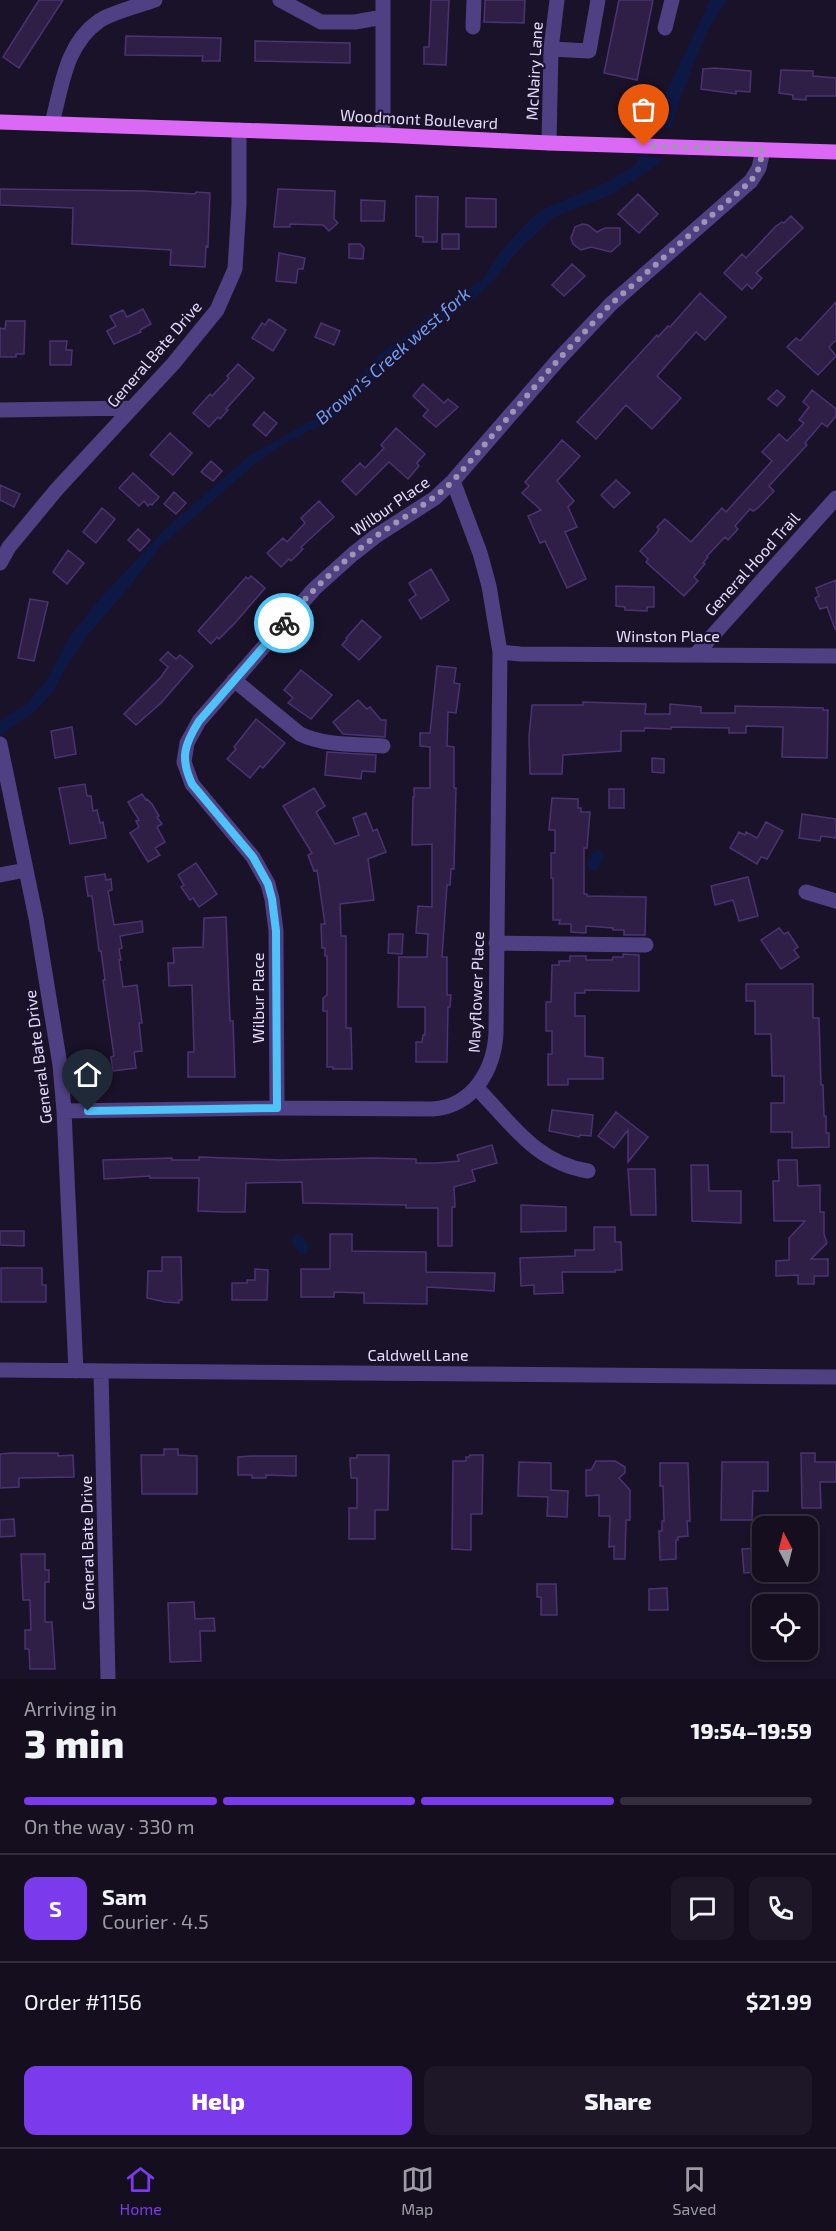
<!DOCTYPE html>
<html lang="en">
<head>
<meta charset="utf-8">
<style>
	body { margin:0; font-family:"Exo 2",sans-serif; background:#1d1727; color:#f1f3f6; height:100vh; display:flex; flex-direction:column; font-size:22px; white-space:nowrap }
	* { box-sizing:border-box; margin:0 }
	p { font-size:20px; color:#9d9ca4 }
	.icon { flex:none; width:33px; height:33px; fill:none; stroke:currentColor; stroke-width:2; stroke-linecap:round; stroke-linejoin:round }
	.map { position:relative; height:1679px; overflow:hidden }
	.side { display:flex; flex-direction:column; background:#140e1e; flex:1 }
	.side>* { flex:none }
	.needle { width:39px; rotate:353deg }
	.controls { position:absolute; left:752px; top:1516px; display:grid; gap:12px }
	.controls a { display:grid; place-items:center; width:66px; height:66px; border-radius:12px; background:#140e1e; box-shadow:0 3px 9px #0003,0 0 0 2px #332e3c; font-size:30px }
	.pin { position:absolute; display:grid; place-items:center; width:51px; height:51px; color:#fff; margin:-62px -26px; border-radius:50% 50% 50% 0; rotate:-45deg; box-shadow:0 0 6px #0007 }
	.pin .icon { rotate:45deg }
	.courier { position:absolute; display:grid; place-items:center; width:60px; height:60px; margin:-30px; border:4px solid #4fc3f7; border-radius:50%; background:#fff; color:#222; box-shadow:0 2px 8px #0007 }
	.overview em { font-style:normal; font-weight:800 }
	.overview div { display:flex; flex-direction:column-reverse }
	.overview { display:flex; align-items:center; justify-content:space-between; height:102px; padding:0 24px }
	h1 { font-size:39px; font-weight:800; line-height:45px }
	.bar { display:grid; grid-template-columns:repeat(4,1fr); gap:9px 6px; align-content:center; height:72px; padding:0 24px }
	.bar i { height:8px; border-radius:4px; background:#332e3c }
	.bar .current { background:#7c3aed }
	.bar p { grid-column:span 4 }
	.line { display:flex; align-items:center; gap:15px; padding:0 24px; border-top:2px solid #332e3c }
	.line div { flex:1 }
	.round { display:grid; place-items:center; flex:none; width:63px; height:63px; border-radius:12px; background:#1d1727 }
	.primary-button { display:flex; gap:12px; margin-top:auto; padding:12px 24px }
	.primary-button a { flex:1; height:69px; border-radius:12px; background:#7c3aed; color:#fff; font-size:24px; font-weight:800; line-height:69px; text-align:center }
	.primary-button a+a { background:#1d1727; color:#f1f3f6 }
	.tabs { display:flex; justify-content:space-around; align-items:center; height:84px; border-top:2px solid #332e3c; background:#140e1e; font-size:16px; color:#9d9ca4 }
	.tabs a { display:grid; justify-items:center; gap:3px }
	.tabs .current { color:#7c3aed }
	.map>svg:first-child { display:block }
	.water { fill:#0e1844 }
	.building { fill:#2f1f47; stroke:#4b3372; stroke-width:1.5 }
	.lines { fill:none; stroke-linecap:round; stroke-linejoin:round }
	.minor { stroke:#4f4083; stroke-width:15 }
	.major { stroke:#dc69f5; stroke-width:15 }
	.done { stroke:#9e95b2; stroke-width:6; stroke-dasharray:0 10.8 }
	.route { stroke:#4fc3f7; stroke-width:8 }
	.labels { text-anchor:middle; stroke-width:4.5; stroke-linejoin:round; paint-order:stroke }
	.street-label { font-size:16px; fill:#e5dbfd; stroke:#1a1228 }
	.water-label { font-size:18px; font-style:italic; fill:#709ef6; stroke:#1a1228 }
</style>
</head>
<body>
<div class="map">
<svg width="836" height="1679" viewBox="0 0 836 1679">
	<rect width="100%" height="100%" fill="#1a1228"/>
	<path class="water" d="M710,0H727L707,32L679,102L672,128L650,126Z
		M640,156L663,158L656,166L613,194L555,217L521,248L494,280L477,296L383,369L362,393L335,418L283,444L255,464L160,547L131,585L87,636L67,665L53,692L36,710L0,736V720L27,704L47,679L68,639L95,604L167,527L250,455L319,416L334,405L382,351L404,338L429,315L483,279L500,252L530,219L548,207L607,182L636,164Z
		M598,850L602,852L603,858L598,869L591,871L587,864L593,852Z
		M296,1234L301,1236L309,1246L307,1254H300L292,1243V1238Z"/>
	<path class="building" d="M39,0H63L19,68L3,57Z
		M431,0H449L446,65L424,64V47H429Z
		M485,0H525L524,23L484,22Z
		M619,0H653L637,80L604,73Z
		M126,36L221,38L220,61H202L203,56L125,55Z
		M255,41L350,43V63L255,61Z
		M715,68L751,71L750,92L736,91V94L701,89L703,69Z
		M781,70L813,71V76L836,78V96H806V100L793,99V95L779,93Z
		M0,189L145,191L195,194L196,192L210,193L208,247L206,246L205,267L170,265L171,250L72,244L73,208L0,205Z
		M278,189L335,191L334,219L338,223L329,231L323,225L290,224V227H274Z
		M638,194L658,214L639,233L618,214Z
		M416,196L438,197L437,242H423V237L416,236Z
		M466,198L496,199V227H466Z
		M361,200L385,201L384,221H361Z
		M791,216L803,228L756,273L762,278L752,289L747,284L742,290L724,273L742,254L746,258L776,226L782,222L784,223Z
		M582,224L588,225L597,232L605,228H620V244L611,252L591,247L581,250L573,244L571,238L575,227Z
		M442,234H459V249H442Z
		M349,244H360L364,248L363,259L349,258Z
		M279,253L305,258L303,269H298L296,283L276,281Z
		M572,264L585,276L564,296L552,285Z
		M700,293L726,317L705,340L696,332L657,376L681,398L652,429L626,405L596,439L577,422L657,335L658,337L668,326L670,327Z
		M836,302V340L829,347L836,356L818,375L787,347L796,338L800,341Z
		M143,309L151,324L140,330L141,332L114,344L107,331L116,326L110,316L123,310L127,317Z
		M269,319L286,330L273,351L252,338L262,323L265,325Z
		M6,321H25L24,354H16V357H0V328L5,329Z
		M321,323L340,331L334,345L315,337Z
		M50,341H67L66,350H72L71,365H50Z
		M238,364L254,378L226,409L228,410L220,419L218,417L209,427L193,413L210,394L212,396L229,378L227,376Z
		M423,384L444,403L448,399L458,407L436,427L423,416L428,410L413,396Z
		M777,390L785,397L777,406L768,399Z
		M812,390L836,409V416L827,427L822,423L805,443L807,445L769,486L774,491L758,508L753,511L750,509L735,526L738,529L728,540L725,537L707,556L708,557L703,563L705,564L694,577L698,581L684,596L646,562L648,559L640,551L656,534L659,529L657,527L665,519L691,542L722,508L726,512L772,461L762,452L779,434L787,441L804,423L799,420L809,407L803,402Z
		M264,412L277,423L266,436L253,425Z
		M396,428L425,454L417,463L419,466L408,479L389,462L356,495L342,481L360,463L365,468L384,448L381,445Z
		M170,433L192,453L173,475L150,455Z
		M562,440L580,456L557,481L574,501L568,507L577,527L565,532L586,579L567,588L545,541L540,543L528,516L541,510L522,493L529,486L525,482Z
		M211,461L222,471L213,481L201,472Z
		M133,473L159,497L152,505L150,504L148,506L144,501L139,506L119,488Z
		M616,480L630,493L614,508L601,495Z
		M0,485L20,494L14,507L0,500Z
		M174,492L186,503L176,514L164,504Z
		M319,501L334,517L301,547L303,549L291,561L289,559L281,567L267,553L283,538L287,542L305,523L301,518Z
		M102,508L115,519L96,543L83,532Z
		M138,529L150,540L140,551L128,540Z
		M68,550L84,563L67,584L53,572Z
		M431,569L449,600L421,619L409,600L416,595L409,583Z
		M251,576L265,588L235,623L219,639L217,637L211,644L198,631L246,577L248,579Z
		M836,580V629H835L827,607L820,609L815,598L819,596L816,588Z
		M616,586L654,587V607H647V611L625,610V607L616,606Z
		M30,599L48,602L34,661L18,658Z
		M362,620L381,637L359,660L342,645L347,639L346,638Z
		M168,652L176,659L180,655L193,666L161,703L136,725L124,714L161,677L168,667L160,660Z
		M437,666L456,668L454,683L460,684L456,713L448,712L447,746L454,747V788H456L454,869H451L450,885H447L442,957H447V995H451L450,1007H448L447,1062H416V1042H422L423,1035H425V1007H398L399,957H427L428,934L416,933L418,906L432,907V844L412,845L413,797H414V788H430V747L420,746V733H430Z
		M301,670L332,695L311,719L288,703L293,698L284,690Z
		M358,700L367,709L370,707L381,720H386L385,737L343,734L333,722Z
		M583,702L646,704L645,714H670V704L701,707V713H735V706L823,708V710H828L827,758L782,757L783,727L746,726V733H729V728L671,727V729L645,728L644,731H621V751L563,755L562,774H530L529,737L532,705H583Z
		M256,719L285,743L263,768L260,766L250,778L227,759L236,749L234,747Z
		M72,727L76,754L55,758L51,731Z
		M327,752L376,755L375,772L362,771L361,779L325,775Z
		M652,758L664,759V773L652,772Z
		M85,784L87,796H91L93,811L97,810L100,823L103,822L106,838L70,844L59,788Z
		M314,788L325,806L316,812L335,844L359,835L353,818L366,813L373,831L377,829L386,852L368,859L374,900L340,904L341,936H346V1028H351L352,1069H333V1067H327V1011H323V998L327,995V956H325V948H322L321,924H325L317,870L314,871L308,855L312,853L283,806Z
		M609,789H624V808H609Z
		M142,794L146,800L147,799L152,804L159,816L157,817L162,824L157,827L165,842L155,848L160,855L148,862L130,833L139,827L136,821L139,820L128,802Z
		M552,798L578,799V808H581V812H590L587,848H584V894H587V896L646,897L645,935H624V930H613V928L586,926V933L571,932V924H559L560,920H553V878H551V853H555V830H549Z
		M802,814L836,819V838L821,836L820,841L799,838Z
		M766,822L783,831L767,859L761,857L757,864L730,848L739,832L745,835L746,832L757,838Z
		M196,863L217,894L199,907L193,898L190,900L181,887L184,885L178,875Z
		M105,874L106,880L111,879L112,890L108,891L114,925L142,921L143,932L120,936L122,948L119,949L121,960H119L123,987L137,985L142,1023H139L142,1051L134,1052L136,1068L113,1071L111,1057L114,1056L103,980H105L101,951H99L92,896H88L85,877Z
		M748,877L758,916L739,921L733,900L715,905L711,886Z
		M226,917L230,1021H233L235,1077H188V1052H194L192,985L169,986L168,963H174L173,948L203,947L204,918Z
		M779,928L784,934L788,932L798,947L794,950L799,957L781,969L761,940Z
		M389,934H403L402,954L388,953Z
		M623,954L639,955V991L585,990V993H575V1016H585V1056L603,1058V1079H568V1085H548V1054H552V1031H546V1002H551L552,965H559V961H570V956H586V960H612L613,957H623Z
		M746,984H813V1018H819L821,1085H823L824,1116H826V1133H829V1147L792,1148V1132H771V1103H784V1076H772L771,1034H755V1001H746Z
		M552,1110L593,1115L591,1136L580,1135L579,1137L549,1131Z
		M616,1112L648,1137L628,1162V1130L614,1148L598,1136Z
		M492,1145L497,1163L472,1170L475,1181L454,1187L455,1207H452V1246H438V1208H406V1205L303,1203L302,1182L246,1183L245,1212H223L198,1211L199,1178H150V1176L104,1179L103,1160L172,1158V1160H199V1157L281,1160L373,1158L416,1159V1163H437L459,1161L457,1155Z
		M778,1160H797L798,1186L820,1185V1212H824V1234L827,1243L811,1259H828V1276H814V1284H798V1275L776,1276V1261L789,1260V1238L805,1221H774L773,1181H779Z
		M691,1165H708L709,1191H741V1223L692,1221Z
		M628,1169H655L656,1215H631Z
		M521,1205L566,1207V1231L521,1232Z
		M594,1227H615V1242H621L622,1270H615V1272H562L563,1293L534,1294V1285L521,1286L520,1258L575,1256V1250H594Z
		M0,1231H24V1246L0,1245Z
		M330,1234H352V1251L426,1252V1272L495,1273L494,1291L427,1287V1304L364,1303V1293L334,1292V1297H301V1269H330Z
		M162,1257H181L182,1300H179V1303L165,1302L147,1298L148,1271H162Z
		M1,1268H42V1285H46V1302H1Z
		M255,1269L268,1270L267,1300H232V1283H247V1280H255Z
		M164,1449H178V1455L197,1456V1494H142L141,1455H164Z
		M12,1453H58V1456L73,1455L74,1477L19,1478V1487L0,1488V1454Z
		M801,1453H815V1462H836V1482H820L821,1508H802Z
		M357,1455H389L388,1510H375V1539H349V1508H357V1478H351L350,1458H357Z
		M470,1455H483L482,1514H471V1550L452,1549L453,1461H466V1457H469Z
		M251,1456H296V1476L266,1475V1478H252V1475H238V1457Z
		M596,1461H615L625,1467V1473L619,1478L630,1490V1520H626L625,1559H614V1546L609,1547L610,1516H599V1495L586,1496V1470H591Z
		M519,1462L551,1463V1490L568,1491L567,1517L547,1516L548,1497L518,1496Z
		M722,1462H768V1491H753L752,1520H721Z
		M660,1463H688L690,1521H687L688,1536L678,1537V1540H676V1559L660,1560L659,1531H662V1521H664L663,1486H660Z
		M14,1519L15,1536L0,1537V1520Z
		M758,1548V1572L744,1573L742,1549Z
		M21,1554H45V1570H49V1582H45V1622H52L55,1669H30L29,1649H25V1630H31L30,1600H23Z
		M537,1584H556L557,1615H541V1597H537Z
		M667,1588L668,1610H649V1589Z
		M194,1602L195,1619L214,1618L215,1631H200L201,1661L170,1662L168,1603Z"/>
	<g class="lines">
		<path class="minor" d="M280,0L321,22H355L383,17
			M383,0V135
			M473,27L474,0
			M665,28L672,0
			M551,49L589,51L598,0
			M52,123C62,86 65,45 99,21C110,13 141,5 155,0
			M549,143L551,49L557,0
			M0,410L132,408
			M0,563L9,547L57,489L173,364L217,310L235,269L239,204V130
			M500,652L520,654L836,656
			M696,654L836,498
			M234,680L300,734C325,746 356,744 383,746
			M0,744L36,918L60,1065L64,1111L76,1371
			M0,875L26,870
			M806,892L836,901
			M496,943L646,945
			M476,1087C511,1123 536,1163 588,1171
			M277,1108L276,931L272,899L268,884L253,857L192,784L184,762L187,743L199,721L314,589L353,554L376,536L435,498L453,481L558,360L611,304L751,181L759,168L763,150
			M64,1111L277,1108L433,1109C473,1106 494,1070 496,1033L500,652L489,586L480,553L453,481
			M0,1370L836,1377
			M101,1371L108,1679"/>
		<path class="major" d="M0,122L383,135L549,143L836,152"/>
	</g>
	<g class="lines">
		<path class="done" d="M284,623C311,591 341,562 375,537C401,518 429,504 453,481L558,360L611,304L751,181L759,168L763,150L644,146"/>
		<path class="route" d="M88,1111L277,1108L276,931L272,899L268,884L253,857L192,784C180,758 184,745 199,721L284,623"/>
	</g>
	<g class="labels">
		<g class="street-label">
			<text transform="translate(534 71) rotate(-87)" y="6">McNairy Lane</text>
			<text transform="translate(419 119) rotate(3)" y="6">Woodmont Boulevard</text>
			<text transform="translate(154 354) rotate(-49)" y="6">General Bate Drive</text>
			<text transform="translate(390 506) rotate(-35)" y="6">Wilbur Place</text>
			<text transform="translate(752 564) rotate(-48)" y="6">General Hood Trail</text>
			<text x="668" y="642">Winston Place</text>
			<text transform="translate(476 992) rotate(-88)" y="6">Mayflower Place</text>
			<text transform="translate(258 998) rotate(-90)" y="6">Wilbur Place</text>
			<text transform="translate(38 1057) rotate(-97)" y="6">General Bate Drive</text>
			<text x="418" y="1361">Caldwell Lane</text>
			<text transform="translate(87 1543) rotate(-91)" y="6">General Bate Drive</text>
		</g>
		<g class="water-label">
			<text transform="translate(393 356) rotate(-41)" y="6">Brown's Creek west fork</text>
		</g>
	</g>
</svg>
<div class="controls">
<a><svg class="needle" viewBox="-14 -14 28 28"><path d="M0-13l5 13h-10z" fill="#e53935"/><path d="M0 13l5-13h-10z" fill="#9d9ca4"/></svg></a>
<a><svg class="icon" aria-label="locate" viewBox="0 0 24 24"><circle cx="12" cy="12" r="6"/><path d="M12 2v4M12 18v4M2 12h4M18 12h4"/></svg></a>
</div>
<div class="pin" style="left:644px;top:146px;background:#ea580c"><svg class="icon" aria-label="bag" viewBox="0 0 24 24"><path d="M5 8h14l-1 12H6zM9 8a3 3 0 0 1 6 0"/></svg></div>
<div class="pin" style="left:88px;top:1111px;background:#1f2937"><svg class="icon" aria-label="home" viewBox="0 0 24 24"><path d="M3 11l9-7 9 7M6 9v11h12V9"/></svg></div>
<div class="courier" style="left:284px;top:623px"><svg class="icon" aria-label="bike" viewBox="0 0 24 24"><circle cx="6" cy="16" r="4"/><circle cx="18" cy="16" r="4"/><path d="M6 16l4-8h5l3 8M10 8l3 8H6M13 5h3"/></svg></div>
</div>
<section class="side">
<div class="overview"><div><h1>3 min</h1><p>Arriving in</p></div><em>19:54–19:59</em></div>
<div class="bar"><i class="current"></i><i class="current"></i><i class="current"></i><i></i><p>On the way · 330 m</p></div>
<div class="line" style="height:108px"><b class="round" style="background:#7c3aed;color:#fff">S</b><div><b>Sam</b><p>Courier · 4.5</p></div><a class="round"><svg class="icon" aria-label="chat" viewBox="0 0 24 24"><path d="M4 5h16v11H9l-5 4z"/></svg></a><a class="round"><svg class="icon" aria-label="phone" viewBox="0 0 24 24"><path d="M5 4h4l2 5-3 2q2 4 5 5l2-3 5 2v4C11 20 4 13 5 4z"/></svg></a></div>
<div class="line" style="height:78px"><div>Order #1156</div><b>$21.99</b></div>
<div class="primary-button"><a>Help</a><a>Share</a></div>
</section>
<nav class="tabs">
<a class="current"><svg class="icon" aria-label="home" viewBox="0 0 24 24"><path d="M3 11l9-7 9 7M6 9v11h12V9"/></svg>Home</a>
<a><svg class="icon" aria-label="map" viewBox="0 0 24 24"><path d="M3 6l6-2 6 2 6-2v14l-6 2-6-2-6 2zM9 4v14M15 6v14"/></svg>Map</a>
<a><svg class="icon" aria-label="saved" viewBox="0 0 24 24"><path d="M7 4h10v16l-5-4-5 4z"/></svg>Saved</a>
</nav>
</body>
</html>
